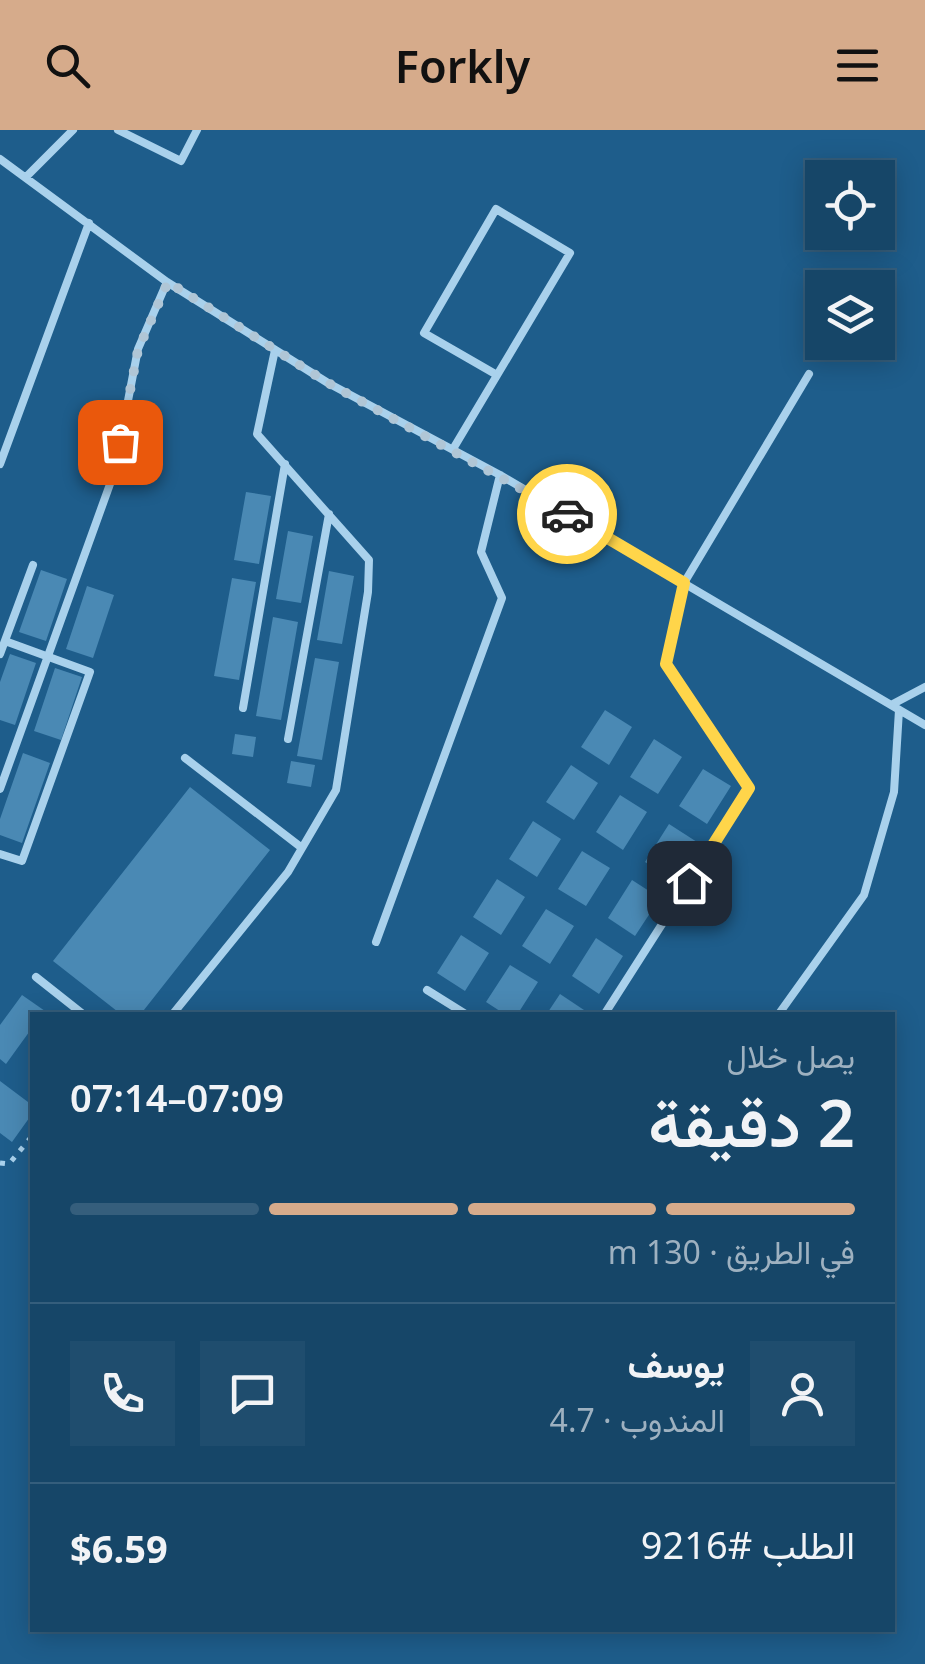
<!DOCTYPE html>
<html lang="ar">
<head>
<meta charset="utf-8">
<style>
	body { margin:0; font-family:"Noto Sans",Vazirmatn,sans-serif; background:#1f4d6e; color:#f1f3f6; direction:rtl; height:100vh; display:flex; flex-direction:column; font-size:38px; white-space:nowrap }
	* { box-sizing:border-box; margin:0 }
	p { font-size:32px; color:#9eb1c0 }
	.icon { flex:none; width:55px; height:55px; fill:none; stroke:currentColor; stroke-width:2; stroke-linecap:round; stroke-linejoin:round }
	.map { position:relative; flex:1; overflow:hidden; direction:ltr }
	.panel { position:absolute; left:30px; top:882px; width:865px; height:620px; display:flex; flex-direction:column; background:#164668; border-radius:0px; box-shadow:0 5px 25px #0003,0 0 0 2px #355e7c; direction:rtl }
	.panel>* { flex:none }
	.fabs { position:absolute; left:805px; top:30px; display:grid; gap:20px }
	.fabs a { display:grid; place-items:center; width:90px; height:90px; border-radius:0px; background:#164668; box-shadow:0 5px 25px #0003,0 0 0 2px #355e7c; font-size:50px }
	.pin { position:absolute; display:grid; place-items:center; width:85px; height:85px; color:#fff; margin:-42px; border-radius:20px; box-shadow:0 5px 15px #0006 }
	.courier { position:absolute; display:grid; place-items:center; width:100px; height:100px; margin:-50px; border:8px solid #ffd54a; border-radius:50%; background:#fff; color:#222; box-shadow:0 2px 12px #0007 }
	.head em { font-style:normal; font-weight:600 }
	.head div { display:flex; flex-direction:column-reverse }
	.head { display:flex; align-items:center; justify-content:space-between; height:170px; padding:0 40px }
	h1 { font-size:65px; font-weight:600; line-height:75px }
	.bar { display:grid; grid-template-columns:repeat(4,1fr); gap:15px 10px; align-content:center; height:120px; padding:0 40px }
	.bar i { height:12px; border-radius:8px; background:#355e7c }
	.bar .selected { background:#d6ab8b }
	.bar p { grid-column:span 4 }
	.line { display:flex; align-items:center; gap:25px; padding:0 40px; border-top:2px solid #355e7c }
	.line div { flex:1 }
	.round { display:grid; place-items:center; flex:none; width:105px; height:105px; border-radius:0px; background:#1f4d6e }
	header { display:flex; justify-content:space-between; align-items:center; height:130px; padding:0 40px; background:#d6ab8b; color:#111; font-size:45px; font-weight:600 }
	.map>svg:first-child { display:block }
	.building { fill:#4a89b4 }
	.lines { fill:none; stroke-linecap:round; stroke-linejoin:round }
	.path { stroke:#a9d1ec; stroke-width:5; stroke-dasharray:5 8; stroke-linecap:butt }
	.service { stroke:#a9d1ec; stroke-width:8 }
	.done { stroke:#b0c6d6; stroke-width:10; stroke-dasharray:0 18 }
	.route { stroke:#ffd54a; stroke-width:12 }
</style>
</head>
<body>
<header><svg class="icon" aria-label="menu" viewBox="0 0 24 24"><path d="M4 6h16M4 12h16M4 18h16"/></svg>Forkly<svg class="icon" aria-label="search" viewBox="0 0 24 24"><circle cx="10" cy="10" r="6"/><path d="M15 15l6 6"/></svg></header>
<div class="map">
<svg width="925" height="1534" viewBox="0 0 925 1534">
	<rect width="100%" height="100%" fill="#1e5d8b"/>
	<path class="building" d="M246,362L271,366L259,434L234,430Z
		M288,401L313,406L301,473L276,469Z
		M41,440L67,449L46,511L19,502Z
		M329,441L354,446L342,514L317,510Z
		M232,448L256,452L239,550L214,546Z
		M87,456L114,465L93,528L66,519Z
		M273,487L298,492L281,590L256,586Z
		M10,524L36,533L15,595L0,590V552Z
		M315,528L339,532L322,630L297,626Z
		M55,538L82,547L61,610L34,601Z
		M605,580L632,597L609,635L581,617Z
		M235,604L256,607L253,627L232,624Z
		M654,609L682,627L658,664L630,647Z
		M23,623L50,633L22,713L0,705V689Z
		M291,631L315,635L311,657L287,653Z
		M571,635L598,653L574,690L546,672Z
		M703,639L731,656L707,694L679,676Z
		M190,657L270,720L140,885H122L53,831Z
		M620,665L647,682L623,720L596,702Z
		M533,691L561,709L537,747L509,729Z
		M669,694L697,712L673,749L645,732Z
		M582,721L610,738L586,776L558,759Z
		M497,749L525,767L501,805L473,787Z
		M632,750L660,768L635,806L608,788Z
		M546,779L574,796L550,834L522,816Z
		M461,805L489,823L465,861L437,843Z
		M596,808L623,826L599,864L572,846Z
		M510,835L538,852L517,885H506L486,872Z
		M560,864L587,882L586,885H546Z
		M22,865L45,881L32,885V898L6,934L0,929V895Z
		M0,951L32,975V984L12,1012L0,1003Z"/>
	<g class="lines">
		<path class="path" d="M0,1033L9,1034L32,1006"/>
		<path class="service" d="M118,0L181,31L197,0
			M0,29L167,152L328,253L500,345L925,595
			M26,47L73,0
			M453,319L570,123L496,79L424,203L497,245
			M0,334L89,93
			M0,524L33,435
			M891,575L925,557
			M243,578L285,334
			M288,609L329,384
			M185,628L302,718
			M0,659L114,343L138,219L167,152
			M0,724L22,731L90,542L5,511
			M376,812L502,468L481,422L500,345
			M36,847L84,885
			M427,860L467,885
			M172,885L288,742L336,660L368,462L369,430L257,304L275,220
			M604,885L749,658L666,534L684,453L809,244
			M778,885L864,765L894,662L899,580"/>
	</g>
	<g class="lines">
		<path class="done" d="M120,312L138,220L168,152L328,253L567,384"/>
		<path class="route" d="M567,384L684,453L666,534L749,658L689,753"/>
	</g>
</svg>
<div class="fabs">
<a><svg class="icon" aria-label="locate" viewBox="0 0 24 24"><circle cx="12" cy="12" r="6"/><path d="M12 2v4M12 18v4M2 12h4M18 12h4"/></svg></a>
<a><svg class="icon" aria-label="layers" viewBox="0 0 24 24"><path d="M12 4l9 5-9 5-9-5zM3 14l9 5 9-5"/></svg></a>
</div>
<div class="pin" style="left:120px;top:312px;background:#ea580c"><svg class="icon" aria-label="bag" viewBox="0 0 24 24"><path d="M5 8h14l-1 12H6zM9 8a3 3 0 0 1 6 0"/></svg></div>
<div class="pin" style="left:689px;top:753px;background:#1f2937"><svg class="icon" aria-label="home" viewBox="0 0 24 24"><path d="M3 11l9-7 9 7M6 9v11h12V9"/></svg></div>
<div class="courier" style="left:567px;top:384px"><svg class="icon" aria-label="car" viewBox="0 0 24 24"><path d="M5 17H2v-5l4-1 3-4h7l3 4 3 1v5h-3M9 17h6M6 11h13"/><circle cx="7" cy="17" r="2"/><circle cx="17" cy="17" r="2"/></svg></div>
<section class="panel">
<div class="head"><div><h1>2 دقيقة</h1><p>يصل خلال</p></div><em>07:09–07:14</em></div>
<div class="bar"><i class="selected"></i><i class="selected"></i><i class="selected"></i><i></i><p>في الطريق · 130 m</p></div>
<div class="line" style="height:180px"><a class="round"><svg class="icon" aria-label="person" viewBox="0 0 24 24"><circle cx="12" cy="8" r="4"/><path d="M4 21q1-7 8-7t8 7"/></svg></a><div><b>يوسف</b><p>المندوب · 4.7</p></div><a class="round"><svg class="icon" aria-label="chat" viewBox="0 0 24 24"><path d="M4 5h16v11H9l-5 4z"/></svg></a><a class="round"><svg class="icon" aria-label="phone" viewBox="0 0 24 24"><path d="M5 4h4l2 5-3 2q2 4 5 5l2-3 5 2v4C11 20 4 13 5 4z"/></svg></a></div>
<div class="line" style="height:130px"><div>الطلب #9216</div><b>$6.59</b></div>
</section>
</div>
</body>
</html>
